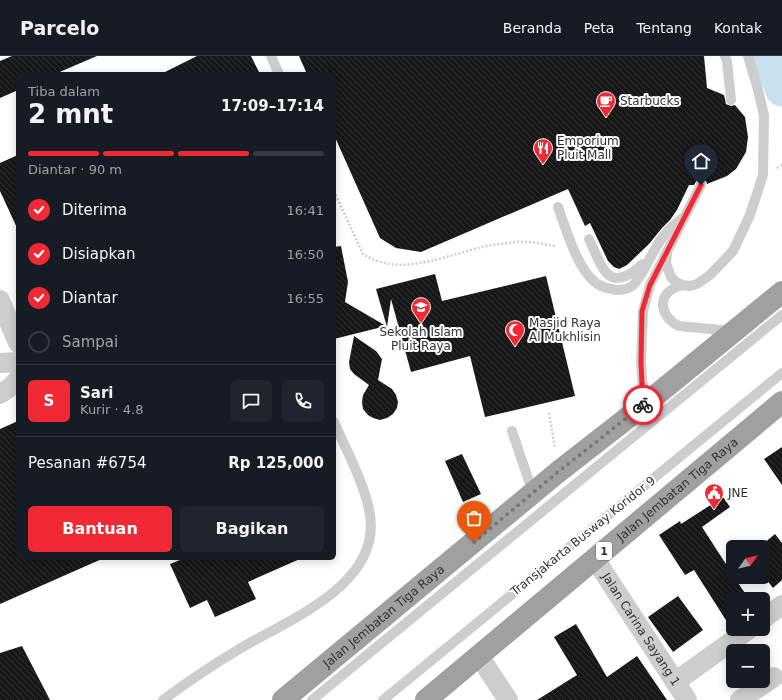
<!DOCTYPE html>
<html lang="id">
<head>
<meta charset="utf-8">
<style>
	body { margin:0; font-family:"DejaVu Sans",sans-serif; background:#20242c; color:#f1f3f6; height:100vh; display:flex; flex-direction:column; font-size:15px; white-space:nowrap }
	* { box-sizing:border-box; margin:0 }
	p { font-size:13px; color:#9ea1a6 }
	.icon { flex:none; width:22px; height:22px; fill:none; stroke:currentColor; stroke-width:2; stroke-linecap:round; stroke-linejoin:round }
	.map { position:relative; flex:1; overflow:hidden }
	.drawer { position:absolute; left:16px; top:16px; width:320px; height:488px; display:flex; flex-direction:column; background:#171b24; border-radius:6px; box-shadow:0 2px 10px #0003 }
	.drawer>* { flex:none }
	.needle { width:26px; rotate:56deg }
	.controls { position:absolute; left:726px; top:484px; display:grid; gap:8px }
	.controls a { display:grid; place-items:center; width:44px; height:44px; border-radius:6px; background:#171b24; box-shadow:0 2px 10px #0003; font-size:20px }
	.pin { position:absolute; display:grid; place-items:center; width:34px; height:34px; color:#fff; margin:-41px -17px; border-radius:50% 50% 50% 0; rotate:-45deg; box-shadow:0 0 4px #0007 }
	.pin .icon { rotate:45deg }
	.courier { position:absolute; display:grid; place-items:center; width:40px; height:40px; margin:-20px; border:3px solid #f12935; border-radius:50%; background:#fff; color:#222; box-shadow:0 1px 5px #0007 }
	.summary em { font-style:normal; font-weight:600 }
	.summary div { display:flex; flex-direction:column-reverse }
	.summary { display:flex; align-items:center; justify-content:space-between; height:68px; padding:0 12px }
	h1 { font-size:26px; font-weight:600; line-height:30px }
	.bar { display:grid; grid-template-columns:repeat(4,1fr); gap:6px 4px; align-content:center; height:48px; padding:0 12px }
	.bar i { height:5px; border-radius:3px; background:#363941 }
	.bar .selected { background:#f12935 }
	.bar p { grid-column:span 4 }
	.line { display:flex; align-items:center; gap:10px; padding:0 12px; border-top:1px solid #363941 }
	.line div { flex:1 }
	.round { display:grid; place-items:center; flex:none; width:42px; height:42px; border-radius:6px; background:#20242c }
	ol { padding:0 12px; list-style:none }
	li { display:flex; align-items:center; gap:12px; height:44px }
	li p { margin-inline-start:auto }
	li .icon { padding:4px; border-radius:50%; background:#f12935; color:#fff; stroke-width:4 }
	li:last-child { color:#9ea1a6 }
	li i { width:22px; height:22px; border:2px solid #363941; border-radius:50% }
	.action { display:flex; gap:8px; margin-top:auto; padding:8px 12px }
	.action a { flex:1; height:46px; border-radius:6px; background:#f12935; color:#fff; font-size:16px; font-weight:600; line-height:46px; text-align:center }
	.action a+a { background:#20242c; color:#f1f3f6 }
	header { display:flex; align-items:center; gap:24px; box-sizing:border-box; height:56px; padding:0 20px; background:#171b24; border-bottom:1px solid #363941 }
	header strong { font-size:19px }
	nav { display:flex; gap:22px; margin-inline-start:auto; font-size:14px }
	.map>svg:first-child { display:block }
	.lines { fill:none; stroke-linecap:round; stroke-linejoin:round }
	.river { stroke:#c9e0ef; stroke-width:33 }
	.building { fill:url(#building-back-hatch) }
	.path { stroke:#cdcdcd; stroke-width:2.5; stroke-dasharray:2 2; stroke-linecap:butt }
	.service { stroke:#cdcdcd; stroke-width:10 }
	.minor { stroke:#cdcdcd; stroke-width:20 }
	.trunk { stroke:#a0a0a0; stroke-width:22 }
	.done { stroke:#787878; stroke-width:4; stroke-dasharray:0 7.2 }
	.route { stroke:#f12935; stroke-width:5 }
	.labels { text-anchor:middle; stroke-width:4; stroke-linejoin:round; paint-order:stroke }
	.shield { fill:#fff; stroke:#6e6e6e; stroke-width:1 }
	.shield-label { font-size:11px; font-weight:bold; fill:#303030 }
	.poi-label { font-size:12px; fill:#303030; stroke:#fff; text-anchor:start }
	.street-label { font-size:12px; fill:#303030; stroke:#fff }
</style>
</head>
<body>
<header>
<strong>Parcelo</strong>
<nav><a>Beranda</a><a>Peta</a><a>Tentang</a><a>Kontak</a></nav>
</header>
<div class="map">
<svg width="782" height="644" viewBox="0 0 782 644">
	<defs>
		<pattern id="building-back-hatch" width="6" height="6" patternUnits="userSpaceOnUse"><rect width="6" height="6" fill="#171717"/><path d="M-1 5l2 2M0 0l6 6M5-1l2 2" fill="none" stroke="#303030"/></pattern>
	</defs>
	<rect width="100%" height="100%" fill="#fff"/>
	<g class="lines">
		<path class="river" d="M768,0L782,34"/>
	</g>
	<path class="building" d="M12,0H97L55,18H18V34L0,42V5Z
		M197,0H251L260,18H161Z
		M299,0H704L707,32L724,39L726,48L731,50L735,49L745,61L748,81L746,96L736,113L727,120L707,128L706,125L701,123L697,124L694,129H689L677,154L670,164L662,172L649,188L627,209L619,213L614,211L608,205L590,167L585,170L568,133L421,196L396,192L380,182L334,79V18H307Z
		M18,99V174L0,135V107Z
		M341,190L348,226L345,246L386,270L334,283V191Z
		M435,218L442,245L546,220L575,340L485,361L470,300L411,316L391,243L387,271L376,233Z
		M354,280L376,295L382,303L378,324L392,333L396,339L398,346L397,352L393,358L387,362L380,364L373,362L368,359L363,353L362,346L363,339L369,329L354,318L350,313L349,306Z
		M18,365V502H104L0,548V373Z
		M782,391V429L764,403Z
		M462,398L481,438L463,446L445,405Z
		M723,441L730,451L702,471L733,519V521H734L749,543H733V570L731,572L694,514L685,519L659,479L680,465L681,468Z
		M775,478L782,487V524L773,532L763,519V488Z
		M185,502H302L248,526L256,543L215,561L207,544L190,552L170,508Z
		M678,540L703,574L673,596L648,561Z
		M576,568L607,621L637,600L667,644H537L577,619L554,581Z
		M22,590L50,644H0V597Z"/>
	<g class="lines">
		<path class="path" d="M777,112L782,109
			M334,135L363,198C404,225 456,193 499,188C508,187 517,185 526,186C536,186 546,189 556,190
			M549,357L555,392"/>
		<path class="service" d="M271,0L278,16
			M725,0L727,5L731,44
			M558,151C566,173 579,220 601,230C606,232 612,233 616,234C624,234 631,233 635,227C646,213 652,196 662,182C668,173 676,167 684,161
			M589,183C603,213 608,239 643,208
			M667,197L666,207L671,221L676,226L683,229L690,230L697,228L710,219L733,195L750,159L763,119L764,59L757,30L748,0
			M683,229C657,235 657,259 679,270L732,275
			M644,349L641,306L643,255L650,229L701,129
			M512,375L533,437
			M163,644C186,627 211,610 236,595C284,565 381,531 370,459C366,431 346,393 334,366
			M312,644L782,259
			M383,644L782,317"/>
		<g class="minor">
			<path d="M0,244L18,287"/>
			<path d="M0,307L18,306"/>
			<path d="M0,338L12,330L18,323"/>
			<path id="s1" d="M595,503L687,644"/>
			<path d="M763,563L782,549"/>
			<path d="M479,600L508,644"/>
			<path d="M675,626L749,573"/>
			<path d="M740,644L774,621"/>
		</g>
		<g class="trunk">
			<path id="s2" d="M283,644L558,416L644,349L782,236"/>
			<path id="s3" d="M426,644L782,346"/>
		</g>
	</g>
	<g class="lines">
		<path class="done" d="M474,486L558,416L643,349"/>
		<path class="route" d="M643,349L641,306L642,255L650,229L701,129"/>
	</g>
	<defs>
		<symbol id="cafe-pin" viewBox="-11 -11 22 30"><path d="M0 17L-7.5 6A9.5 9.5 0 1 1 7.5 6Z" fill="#f12935" stroke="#fff"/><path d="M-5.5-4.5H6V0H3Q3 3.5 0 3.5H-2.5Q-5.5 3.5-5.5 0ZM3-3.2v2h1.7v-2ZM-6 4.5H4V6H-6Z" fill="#fff"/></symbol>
		<symbol id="restaurant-pin" viewBox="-11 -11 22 30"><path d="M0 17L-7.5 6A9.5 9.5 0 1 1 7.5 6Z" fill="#f12935" stroke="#fff"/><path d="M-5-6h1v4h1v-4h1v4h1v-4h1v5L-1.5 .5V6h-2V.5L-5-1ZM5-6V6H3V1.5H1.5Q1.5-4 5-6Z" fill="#fff"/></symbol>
		<symbol id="school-pin" viewBox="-11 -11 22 30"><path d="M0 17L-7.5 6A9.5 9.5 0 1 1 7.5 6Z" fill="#f12935" stroke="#fff"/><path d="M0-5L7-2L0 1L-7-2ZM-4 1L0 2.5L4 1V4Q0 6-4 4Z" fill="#fff"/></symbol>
		<symbol id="mosque-pin" viewBox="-11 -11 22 30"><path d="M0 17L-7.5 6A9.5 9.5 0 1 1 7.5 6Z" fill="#f12935" stroke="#fff"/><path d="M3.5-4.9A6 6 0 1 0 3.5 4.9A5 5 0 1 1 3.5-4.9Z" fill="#fff"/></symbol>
		<symbol id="civic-pin" viewBox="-11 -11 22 30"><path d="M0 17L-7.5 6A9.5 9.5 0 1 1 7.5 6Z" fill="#f12935" stroke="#fff"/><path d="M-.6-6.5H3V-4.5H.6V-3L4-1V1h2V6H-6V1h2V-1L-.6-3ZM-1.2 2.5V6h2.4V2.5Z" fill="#fff"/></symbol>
	</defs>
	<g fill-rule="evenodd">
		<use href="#cafe-pin" x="595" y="34" width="22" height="30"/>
		<use href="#restaurant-pin" x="532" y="81" width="22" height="30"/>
		<use href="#school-pin" x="410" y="240" width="22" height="30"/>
		<use href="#mosque-pin" x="504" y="263" width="22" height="30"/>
		<use href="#civic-pin" x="703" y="426" width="22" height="30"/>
	</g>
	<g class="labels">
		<rect class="shield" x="596" y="486" width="16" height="18" rx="3"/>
		<g class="shield-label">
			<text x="604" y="499">1</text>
		</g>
		<g class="poi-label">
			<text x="620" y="49">Starbucks</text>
			<text x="557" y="89">Emporium<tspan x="557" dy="14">Pluit Mall</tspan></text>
			<text x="529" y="271">Masjid Raya<tspan x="529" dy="14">Al Mukhlisin</tspan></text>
			<text x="421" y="280" text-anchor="middle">Sekolah Islam<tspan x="421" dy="14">Pluit Raya</tspan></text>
			<text x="728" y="441">JNE</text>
		</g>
		<g class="street-label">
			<text dy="4" stroke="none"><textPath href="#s3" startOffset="328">Jalan Jembatan Tiga Raya</textPath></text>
			<text transform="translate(583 480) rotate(-39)" y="4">Transjakarta Busway Koridor 9</text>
			<text dy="4" stroke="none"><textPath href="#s2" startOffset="131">Jalan Jembatan Tiga Raya</textPath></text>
			<text dy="4" stroke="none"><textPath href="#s1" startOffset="84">Jalan Carina Sayang 1</textPath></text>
		</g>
	</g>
</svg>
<div class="controls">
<a><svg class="needle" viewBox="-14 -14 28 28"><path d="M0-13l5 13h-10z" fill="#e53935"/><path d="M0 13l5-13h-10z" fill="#9ea1a6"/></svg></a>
<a>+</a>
<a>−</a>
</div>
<div class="pin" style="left:474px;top:486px;background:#ea580c"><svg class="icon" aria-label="bag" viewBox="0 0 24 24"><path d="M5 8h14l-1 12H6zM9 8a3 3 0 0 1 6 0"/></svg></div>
<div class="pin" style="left:701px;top:129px;background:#1f2937"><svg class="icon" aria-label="home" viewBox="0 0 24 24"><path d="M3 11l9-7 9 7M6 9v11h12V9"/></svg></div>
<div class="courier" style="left:643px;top:349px"><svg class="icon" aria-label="bike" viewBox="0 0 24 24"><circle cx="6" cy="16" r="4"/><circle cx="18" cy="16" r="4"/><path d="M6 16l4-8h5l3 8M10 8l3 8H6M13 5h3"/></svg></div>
<section class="drawer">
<div class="summary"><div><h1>2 mnt</h1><p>Tiba dalam</p></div><em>17:09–17:14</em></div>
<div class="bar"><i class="selected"></i><i class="selected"></i><i class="selected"></i><i></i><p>Diantar · 90 m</p></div>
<ol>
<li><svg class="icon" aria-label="check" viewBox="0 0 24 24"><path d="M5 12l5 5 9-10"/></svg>Diterima<p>16:41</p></li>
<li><svg class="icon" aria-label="check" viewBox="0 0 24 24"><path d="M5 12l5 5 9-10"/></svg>Disiapkan<p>16:50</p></li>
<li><svg class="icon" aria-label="check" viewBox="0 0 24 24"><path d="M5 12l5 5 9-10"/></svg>Diantar<p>16:55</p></li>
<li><i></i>Sampai</li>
</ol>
<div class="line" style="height:72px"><b class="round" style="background:#f12935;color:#fff">S</b><div><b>Sari</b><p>Kurir · 4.8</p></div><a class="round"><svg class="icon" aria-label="chat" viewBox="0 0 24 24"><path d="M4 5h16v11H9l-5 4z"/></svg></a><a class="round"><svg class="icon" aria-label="phone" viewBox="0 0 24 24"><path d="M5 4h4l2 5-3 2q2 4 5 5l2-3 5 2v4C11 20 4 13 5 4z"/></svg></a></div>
<div class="line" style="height:52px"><div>Pesanan #6754</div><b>Rp 125,000</b></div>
<div class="action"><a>Bantuan</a><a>Bagikan</a></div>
</section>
</div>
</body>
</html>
